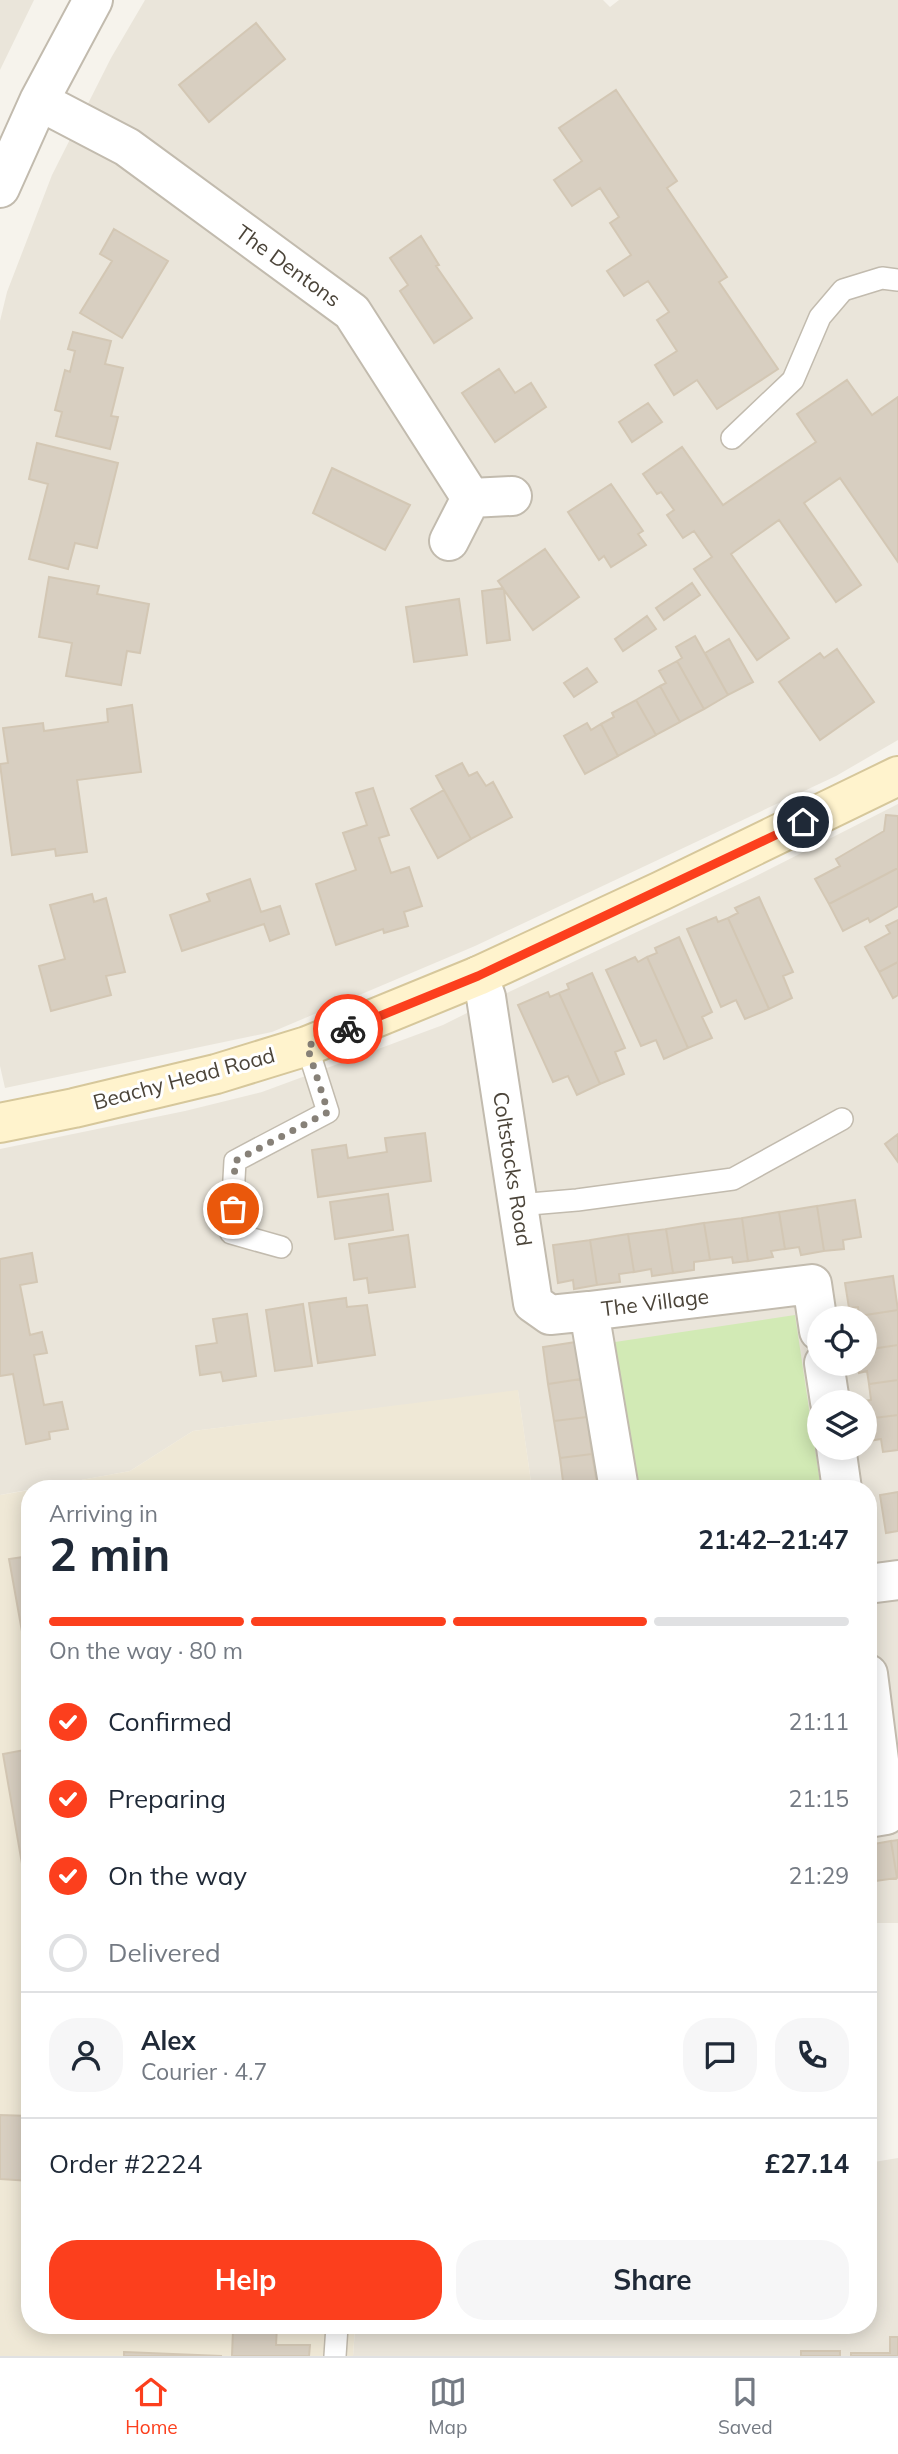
<!DOCTYPE html>
<html lang="en">
<head>
<meta charset="utf-8">
<style>
	body { margin:0; font-family:Mulish,sans-serif; background:#f6f6f7; color:#1f2937; height:100vh; display:flex; flex-direction:column; font-size:26px; white-space:nowrap }
	* { box-sizing:border-box; margin:0 }
	p { font-size:23px; color:#747a83 }
	.icon { flex:none; width:38px; height:38px; fill:none; stroke:currentColor; stroke-width:2; stroke-linecap:round; stroke-linejoin:round }
	.map { position:relative; flex:1; overflow:hidden }
	.panel { position:absolute; left:21px; top:1480px; width:856px; height:854px; display:flex; flex-direction:column; background:#fff; border-radius:28px; box-shadow:0 4px 18px #0003 }
	.panel>* { flex:none }
	.tools { position:absolute; left:807px; top:1306px; display:grid; gap:14px }
	.tools a { display:grid; place-items:center; width:70px; height:70px; border-radius:50%; background:#fff; box-shadow:0 4px 18px #0003; font-size:35px }
	.pin { position:absolute; display:grid; place-items:center; width:60px; height:60px; color:#fff; margin:-30px; border:4px solid #fff; border-radius:50%; box-shadow:0 2px 7px #0007 }
	.courier { position:absolute; display:grid; place-items:center; width:70px; height:70px; margin:-35px; border:5px solid #fc3f1d; border-radius:50%; background:#fff; color:#222; box-shadow:0 2px 9px #0007 }
	.headline em { font-style:normal; font-weight:700 }
	.headline div { display:flex; flex-direction:column-reverse }
	.headline { display:flex; align-items:center; justify-content:space-between; height:119px; padding:0 28px }
	h1 { font-size:46px; font-weight:700; line-height:52px }
	.bar { display:grid; grid-template-columns:repeat(4,1fr); gap:10px 7px; align-content:center; height:84px; padding:0 28px }
	.bar i { height:9px; border-radius:5px; background:#e0e1e3 }
	.bar .active { background:#fc3f1d }
	.bar p { grid-column:span 4 }
	.line { display:flex; align-items:center; gap:18px; padding:0 28px; border-top:2px solid #e0e1e3 }
	.line div { flex:1 }
	.round { display:grid; place-items:center; flex:none; width:74px; height:74px; border-radius:28px; background:#f6f6f7 }
	ol { padding:0 28px; list-style:none }
	li { display:flex; align-items:center; gap:21px; height:77px }
	li p { margin-inline-start:auto }
	li .icon { padding:7px; border-radius:50%; background:#fc3f1d; color:#fff; stroke-width:4 }
	li:last-child { color:#747a83 }
	li i { width:38px; height:38px; border:4px solid #e0e1e3; border-radius:50% }
	.button { display:flex; gap:14px; margin-top:auto; padding:14px 28px }
	.button a { flex:1; height:80px; border-radius:28px; background:#fc3f1d; color:#fff; font-size:28px; font-weight:700; line-height:80px; text-align:center }
	.button a+a { background:#f6f6f7; color:#1f2937 }
	.tab-bar { display:flex; justify-content:space-around; align-items:center; height:98px; border-top:2px solid #e0e1e3; background:#fff; font-size:19px; color:#747a83 }
	.tab-bar a { display:grid; justify-items:center; gap:4px }
	.tab-bar .active { color:#fc3f1d }
	.map>svg:first-child { display:block }
	.residential { fill:#eae5da; fill-rule:evenodd }
	.education { fill:#efe8d6 }
	.green { fill:#d2eab5 }
	.building { fill:#d8cfc1; stroke:#d3c7b4; stroke-width:2 }
	.lines { fill:none; stroke-linecap:round; stroke-linejoin:round }
	.lane-casing { stroke:#c2bbae; stroke-width:24 }
	.street-casing { stroke:#c2bbae; stroke-width:42 }
	.secondary-casing { stroke:#d6c79b; stroke-width:42 }
	.lane { stroke:#fff; stroke-width:21 }
	.street { stroke:#fff; stroke-width:38 }
	.secondary { stroke:#fff3cd; stroke-width:38 }
	.done { stroke:#878178; stroke-width:7; stroke-dasharray:0 12.6 }
	.route { stroke:#fc3f1d; stroke-width:9 }
	.labels { text-anchor:middle; stroke-width:6; stroke-linejoin:round; paint-order:stroke }
	.street-label { font-size:21px; fill:#4b4439; stroke:#fff }
</style>
</head>
<body>
<div class="map">
<svg width="898" height="2356" viewBox="0 0 898 2356">
	<rect width="100%" height="100%" fill="#f6f3ec"/>
	<path class="residential" d="M0,0H34L0,70Z
		M145,0H603L610,7L619,0H898V740L836,776L475,946L272,1032L5,1088L0,1066V321L7,292L52,175L111,58Z
		M898,804V1923H868V1489H532L518,1391L193,1431L130,1471L0,1495V1149L185,1111L262,1092L443,1025L511,991L752,878ZM819,1318H864V1363H819ZM819,1402H864V1447H819Z
		M898,2158V2356H353L355,2330L379,2326H868V2163Z"/>
	<path class="education" d="M518,1390L532,1489H32L130,1471L193,1431Z
		M30,1490V2326H355L353,2356H0V1495Z"/>
	<path class="green" d="M795,1315L821,1489H637L615,1342Z"/>
	<path class="building" d="M256,23L285,59L209,122L179,85Z
		M616,90L677,181L667,188L727,277L719,282L778,369L717,409L697,380L674,395L655,365L677,351L657,320L669,312L648,281L624,296L607,271L631,255L610,223L619,217L600,188L572,206L554,180L582,161L559,128Z
		M114,229L168,261L122,338L80,313L112,261L100,254Z
		M421,236L439,265L436,266L472,318L434,343L400,291L408,285L390,258Z
		M73,332L111,341L105,364L123,368L111,416L118,417L110,449L56,436L62,412L55,410L65,370L70,372L75,351L68,349Z
		M499,369L515,393L531,383L546,407L495,442L462,393Z
		M847,380L872,415L898,397V562L840,478L804,503L861,585L836,602L779,520L731,554L789,638L757,660L694,569L712,557L694,531L683,538L667,515L674,510L661,492L657,494L643,474L682,447L723,505L816,442L797,414Z
		M648,403L662,422L632,442L619,422Z
		M37,443L118,463L97,548L75,543L68,569L29,559L48,484L29,479Z
		M332,468L410,505L385,550L313,513Z
		M611,484L643,531L638,534L646,545L611,567L604,556L599,560L568,512Z
		M545,549L579,597L533,630L504,590L510,640L487,643L482,591L503,588L498,581Z
		M49,577L99,586L97,594L149,604L140,653L127,651L121,685L66,676L72,643L39,637Z
		M692,583L700,595L664,620L656,608Z
		M459,599L467,655L414,662L406,607Z
		M647,616L656,629L623,651L615,639Z
		M695,636L728,695L704,709L677,661L682,658L676,647Z
		M729,639L753,682L728,695L705,653Z
		M837,649L874,702L820,740L779,682L820,653L824,658Z
		M677,661L704,709L680,722L660,686L666,683L659,671Z
		M587,668L597,682L574,697L564,683Z
		M660,686L680,722L656,735L636,700Z
		M636,700L656,735L618,756L601,724L614,717L612,713Z
		M132,705L141,772L77,780L87,852L56,856L55,849L12,855L0,764L8,763L3,728L43,723L44,731L108,722L107,709Z
		M587,723L591,730L601,724L618,756L585,774L564,736Z
		M462,763L469,776L477,772L486,786L493,782L512,817L471,839L436,776Z
		M373,788L389,835L379,838L391,873L409,867L422,906L404,912L408,926L384,933L383,929L336,945L316,884L356,870L343,833L367,825L356,793Z
		M444,790L471,839L438,858L411,809Z
		M886,815L898,816V868L829,904L815,879L840,866L836,859L884,831Z
		M898,868V906L870,922L868,918L843,931L829,904Z
		M250,879L261,912L280,906L289,934L270,941L264,924L182,951L170,915L210,901L207,894Z
		M92,894L94,902L106,898L125,972L106,976L111,995L51,1011L39,966L65,959L50,905Z
		M759,897L793,972L783,976L792,998L769,1009L728,918L738,913L735,908Z
		M716,917L718,922L728,918L769,1009L745,1019L736,1000L721,1007L687,929Z
		M898,920V962L879,972L865,947L890,933L886,926Z
		M679,937L712,1012L702,1017L712,1038L688,1048L647,957L657,953L655,948Z
		M635,957L638,962L647,957L688,1048L664,1059L656,1040L641,1046L606,970Z
		M898,962V995L893,998L879,972Z
		M592,973L625,1048L615,1052L624,1074L600,1084L559,993L569,989L567,984Z
		M548,992L550,997L559,993L600,1084L577,1095L568,1076L553,1082L518,1005Z
		M425,1133L431,1181L318,1197L312,1150L346,1145L348,1158L387,1152L385,1138Z
		M898,1134V1162L885,1144Z
		M388,1194L393,1230L335,1239L330,1202Z
		M855,1200L861,1237L843,1240L844,1249L824,1251L817,1206Z
		M817,1206L824,1251L801,1255L799,1247L785,1249L779,1212Z
		M779,1212L785,1249L771,1251L773,1257L748,1261L742,1218Z
		M742,1218L748,1261L733,1263L732,1257L710,1260L704,1223Z
		M704,1223L710,1260L694,1262V1270L673,1273L666,1229Z
		M666,1229L673,1273L652,1276L651,1269L634,1272L628,1234Z
		M628,1234L634,1272L619,1274L620,1282L597,1285L590,1240Z
		M408,1235L415,1287L369,1293L367,1278L354,1280L349,1244Z
		M590,1240L597,1285L574,1289L573,1280L558,1283L553,1245Z
		M32,1253L37,1282L20,1285L30,1335L42,1332L47,1353L34,1355L44,1405L62,1402L68,1429L49,1432L50,1439L26,1444L13,1374L0,1376V1259Z
		M893,1276L898,1310L859,1316L858,1307L849,1308L845,1283Z
		M346,1298L347,1307L367,1305L375,1355L318,1363L309,1303Z
		M303,1304L312,1366L275,1371L266,1310Z
		M898,1310V1345L864,1350V1318L859,1316Z
		M247,1314L256,1376L223,1381L221,1372L200,1375L196,1346L217,1343L213,1319Z
		M576,1342L581,1379L548,1384L543,1347Z
		M898,1345V1380L869,1384L867,1371L859,1373L857,1363H864V1350Z
		M581,1379L587,1417L554,1421L548,1384Z
		M898,1380V1415L866,1419L863,1401L871,1400L869,1384Z
		M898,1415V1450L883,1452L881,1439L869,1441L866,1419Z
		M587,1417L592,1454L560,1458L554,1421Z
		M592,1454L598,1489H564L560,1458Z
		M898,1492V1531L886,1533L880,1495Z
		M30,1556V1676L9,1559Z
		M30,1749V1886L26,1887L3,1754Z
		M898,1840V1877L897,1878L891,1841Z
		M891,1841L897,1878L868,1882V1845Z
		M0,2115L30,2116V2181L0,2179Z
		M203,2326H277L276,2345H310L309,2356H232L233,2330L203,2329Z
		M890,2337H898V2356H851V2353H890Z
		M801,2351H840V2356H801Z
		M124,2352L222,2356H124Z"/>
	<g class="lines">
		<defs>
			<path id="lane" d="M732,438L793,380L820,317L843,290L882,278L898,280
				M518,1205L577,1200L733,1179L842,1119
				M281,1247L231,1233L235,1161L328,1112L307,1046
				M335,2356L337,2326"/>
			<path id="street" d="M39,101L127,147L352,312L471,498
				M0,188L39,101L93,0
				M449,541L471,498L512,496
				M478,976L486,997L533,1303L550,1315L589,1311
				M824,1363L830,1402
				M836,1447L842,1489
				M619,1489L589,1311L812,1284L819,1331
				M868,1584L898,1580
				M868,1674L886,1815L868,1818"/>
			<path id="secondary" d="M0,1123L74,1108L216,1074L307,1046L478,976L661,891L898,776"/>
		</defs>
		<use href="#lane" class="lane-casing"/>
		<use href="#street" class="street-casing"/>
		<use href="#secondary" class="secondary-casing"/>
		<use href="#lane" class="lane"/>
		<use href="#street" class="street"/>
		<use href="#secondary" class="secondary"/>
	</g>
	<g class="lines">
		<path class="done" d="M233,1209L235,1161L328,1112L307,1046L348,1029"/>
		<path class="route" d="M348,1029L478,976L803,822"/>
	</g>
	<g class="labels">
		<g class="street-label">
			<text transform="translate(288 266) rotate(36)" y="7">The Dentons</text>
			<text transform="translate(184 1079) rotate(-15)" y="7">Beachy Head Road</text>
			<text transform="translate(512 1169) rotate(81)" y="7">Coltstocks Road</text>
			<text transform="translate(655 1303) rotate(-7)" y="7">The Village</text>
		</g>
	</g>
</svg>
<div class="tools">
<a><svg class="icon" aria-label="locate" viewBox="0 0 24 24"><circle cx="12" cy="12" r="6"/><path d="M12 2v4M12 18v4M2 12h4M18 12h4"/></svg></a>
<a><svg class="icon" aria-label="layers" viewBox="0 0 24 24"><path d="M12 4l9 5-9 5-9-5zM3 14l9 5 9-5"/></svg></a>
</div>
<div class="pin" style="left:233px;top:1209px;background:#ea580c"><svg class="icon" aria-label="bag" viewBox="0 0 24 24"><path d="M5 8h14l-1 12H6zM9 8a3 3 0 0 1 6 0"/></svg></div>
<div class="pin" style="left:803px;top:822px;background:#1f2937"><svg class="icon" aria-label="home" viewBox="0 0 24 24"><path d="M3 11l9-7 9 7M6 9v11h12V9"/></svg></div>
<div class="courier" style="left:348px;top:1029px"><svg class="icon" aria-label="bike" viewBox="0 0 24 24"><circle cx="6" cy="16" r="4"/><circle cx="18" cy="16" r="4"/><path d="M6 16l4-8h5l3 8M10 8l3 8H6M13 5h3"/></svg></div>
<section class="panel">
<div class="headline"><div><h1>2 min</h1><p>Arriving in</p></div><em>21:42–21:47</em></div>
<div class="bar"><i class="active"></i><i class="active"></i><i class="active"></i><i></i><p>On the way · 80 m</p></div>
<ol>
<li><svg class="icon" aria-label="check" viewBox="0 0 24 24"><path d="M5 12l5 5 9-10"/></svg>Confirmed<p>21:11</p></li>
<li><svg class="icon" aria-label="check" viewBox="0 0 24 24"><path d="M5 12l5 5 9-10"/></svg>Preparing<p>21:15</p></li>
<li><svg class="icon" aria-label="check" viewBox="0 0 24 24"><path d="M5 12l5 5 9-10"/></svg>On the way<p>21:29</p></li>
<li><i></i>Delivered</li>
</ol>
<div class="line" style="height:126px"><a class="round"><svg class="icon" aria-label="person" viewBox="0 0 24 24"><circle cx="12" cy="8" r="4"/><path d="M4 21q1-7 8-7t8 7"/></svg></a><div><b>Alex</b><p>Courier · 4.7</p></div><a class="round"><svg class="icon" aria-label="chat" viewBox="0 0 24 24"><path d="M4 5h16v11H9l-5 4z"/></svg></a><a class="round"><svg class="icon" aria-label="phone" viewBox="0 0 24 24"><path d="M5 4h4l2 5-3 2q2 4 5 5l2-3 5 2v4C11 20 4 13 5 4z"/></svg></a></div>
<div class="line" style="height:91px"><div>Order #2224</div><b>£27.14</b></div>
<div class="button"><a>Help</a><a>Share</a></div>
</section>
</div>
<nav class="tab-bar">
<a class="active"><svg class="icon" aria-label="home" viewBox="0 0 24 24"><path d="M3 11l9-7 9 7M6 9v11h12V9"/></svg>Home</a>
<a><svg class="icon" aria-label="map" viewBox="0 0 24 24"><path d="M3 6l6-2 6 2 6-2v14l-6 2-6-2-6 2zM9 4v14M15 6v14"/></svg>Map</a>
<a><svg class="icon" aria-label="saved" viewBox="0 0 24 24"><path d="M7 4h10v16l-5-4-5 4z"/></svg>Saved</a>
</nav>
</body>
</html>
